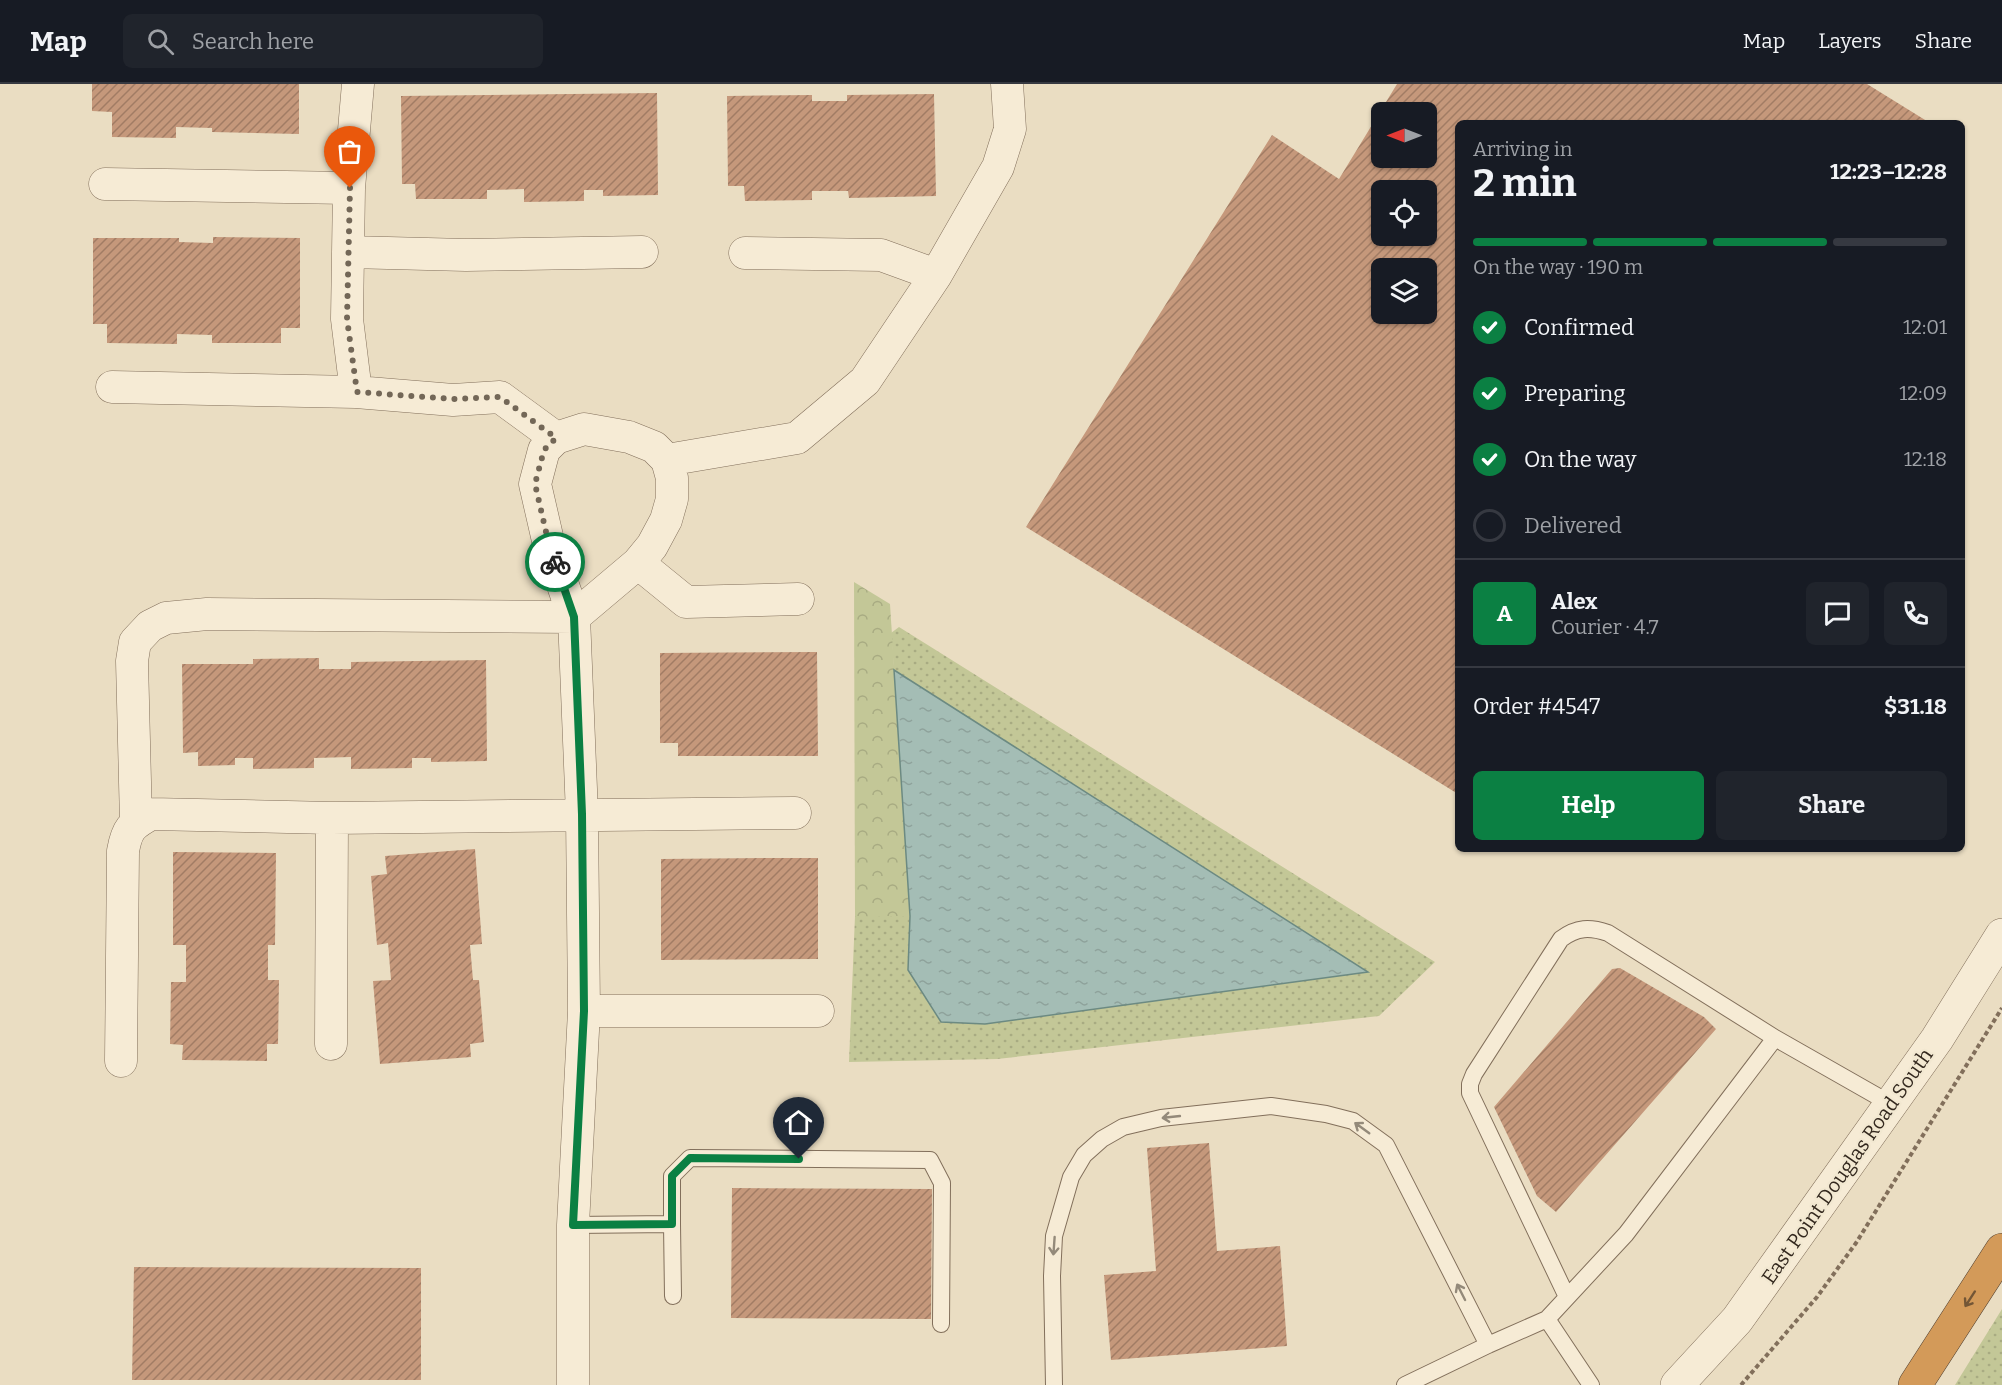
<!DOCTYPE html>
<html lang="en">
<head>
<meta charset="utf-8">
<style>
	body { margin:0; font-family:Bitter,serif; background:#20242c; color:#f1f3f6; height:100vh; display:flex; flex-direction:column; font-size:22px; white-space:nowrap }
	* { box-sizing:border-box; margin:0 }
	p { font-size:20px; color:#9ea1a6 }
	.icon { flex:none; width:33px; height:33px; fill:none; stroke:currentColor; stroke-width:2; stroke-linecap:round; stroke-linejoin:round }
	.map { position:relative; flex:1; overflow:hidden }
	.drawer { position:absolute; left:1455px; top:36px; width:510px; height:732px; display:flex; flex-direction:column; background:#171b24; border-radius:9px; box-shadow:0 2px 4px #0004 }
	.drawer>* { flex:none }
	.needle { width:39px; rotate:270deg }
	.controls { position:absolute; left:1371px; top:18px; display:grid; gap:12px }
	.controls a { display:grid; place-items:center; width:66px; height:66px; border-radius:9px; background:#171b24; box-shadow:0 2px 4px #0004; font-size:30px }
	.pin { position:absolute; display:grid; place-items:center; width:51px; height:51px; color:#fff; margin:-62px -26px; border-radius:50% 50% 50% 0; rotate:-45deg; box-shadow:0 0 6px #0007 }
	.pin .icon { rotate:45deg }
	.courier { position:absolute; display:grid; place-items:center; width:60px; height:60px; margin:-30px; border:4px solid #0b8043; border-radius:50%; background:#fff; color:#222; box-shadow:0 2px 8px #0007 }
	.head em { font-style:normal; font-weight:700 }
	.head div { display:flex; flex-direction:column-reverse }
	.head { display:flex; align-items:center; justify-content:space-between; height:102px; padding:0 18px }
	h1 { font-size:39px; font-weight:700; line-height:45px }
	.bar { display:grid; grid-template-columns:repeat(4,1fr); gap:9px 6px; align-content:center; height:72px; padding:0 18px }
	.bar i { height:8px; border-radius:4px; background:#363941 }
	.bar .selected { background:#0b8043 }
	.bar p { grid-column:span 4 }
	.line { display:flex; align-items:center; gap:15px; padding:0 18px; border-top:2px solid #363941 }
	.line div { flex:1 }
	.round { display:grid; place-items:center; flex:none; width:63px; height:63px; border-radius:9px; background:#20242c }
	ol { padding:0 18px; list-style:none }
	li { display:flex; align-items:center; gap:18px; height:66px }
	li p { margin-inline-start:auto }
	li .icon { padding:6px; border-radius:50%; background:#0b8043; color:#fff; stroke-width:4 }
	li:last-child { color:#9ea1a6 }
	li i { width:33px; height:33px; border:3px solid #363941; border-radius:50% }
	.cta { display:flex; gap:12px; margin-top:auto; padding:12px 18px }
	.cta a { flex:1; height:69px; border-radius:9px; background:#0b8043; color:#fff; font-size:24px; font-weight:700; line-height:69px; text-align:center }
	.cta a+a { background:#20242c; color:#f1f3f6 }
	header { display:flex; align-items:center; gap:36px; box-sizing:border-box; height:84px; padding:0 30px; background:#171b24; border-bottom:2px solid #363941 }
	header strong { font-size:28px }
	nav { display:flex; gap:33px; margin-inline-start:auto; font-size:21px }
	.search { width:420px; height:54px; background:#20242c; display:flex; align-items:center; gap:15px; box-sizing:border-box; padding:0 21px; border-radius:9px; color:#9ea1a6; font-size:22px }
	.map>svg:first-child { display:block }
	.grass { fill:url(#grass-dots) }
	.forest { fill:url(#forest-crowns) }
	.water { fill:url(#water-ripples); stroke:#6c8a82; stroke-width:1.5 }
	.building { fill:url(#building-hatch); fill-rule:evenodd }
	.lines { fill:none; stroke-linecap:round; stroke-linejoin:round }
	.service-casing { stroke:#826f5b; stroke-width:18 }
	.minor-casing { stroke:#826f5b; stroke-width:33 }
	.tertiary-casing { stroke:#826f5b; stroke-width:34 }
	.motorway-casing { stroke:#503e2f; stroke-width:34 }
	.path { stroke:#826f5b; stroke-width:4; stroke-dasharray:4.5 3; stroke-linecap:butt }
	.service { stroke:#f6ebd5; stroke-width:16 }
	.minor { stroke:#f6ebd5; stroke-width:32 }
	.tertiary { stroke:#f6ebd5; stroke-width:33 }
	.motorway { stroke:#d39a59; stroke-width:33 }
	.oneway { stroke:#948a7a }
	.oneway2 { stroke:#735636 }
	.done { stroke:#736757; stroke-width:6; stroke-dasharray:0 10.8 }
	.route { stroke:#0b8043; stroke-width:8 }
	.labels { text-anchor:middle; stroke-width:4.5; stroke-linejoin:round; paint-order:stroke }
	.street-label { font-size:20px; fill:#33281e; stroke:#f2e8d1 }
</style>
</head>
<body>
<header>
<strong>Map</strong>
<div class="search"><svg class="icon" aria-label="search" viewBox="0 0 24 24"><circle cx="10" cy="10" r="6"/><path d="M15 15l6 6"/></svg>Search here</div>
<nav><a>Map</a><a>Layers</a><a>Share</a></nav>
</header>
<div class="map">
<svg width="2002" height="1301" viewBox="0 0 2002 1301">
	<defs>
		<pattern id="grass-dots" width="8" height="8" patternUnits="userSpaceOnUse" patternTransform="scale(1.5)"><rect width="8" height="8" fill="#c3c797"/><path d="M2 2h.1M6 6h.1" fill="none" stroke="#a8ab82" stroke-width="1.8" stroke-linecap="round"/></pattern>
		<pattern id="forest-crowns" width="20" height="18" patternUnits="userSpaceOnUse" patternTransform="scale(1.5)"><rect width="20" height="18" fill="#c3c797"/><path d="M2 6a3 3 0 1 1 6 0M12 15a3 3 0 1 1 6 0" fill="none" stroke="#a8ab82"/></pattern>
		<pattern id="water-ripples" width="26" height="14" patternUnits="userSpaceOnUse" patternTransform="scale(1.5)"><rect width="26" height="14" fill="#a4bdb5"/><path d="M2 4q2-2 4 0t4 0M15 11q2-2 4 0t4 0" fill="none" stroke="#8ea29b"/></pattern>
		<pattern id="building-hatch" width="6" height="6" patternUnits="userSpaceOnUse" patternTransform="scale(1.5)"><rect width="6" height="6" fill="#c5987b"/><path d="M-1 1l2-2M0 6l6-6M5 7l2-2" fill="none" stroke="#a17c64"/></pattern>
	</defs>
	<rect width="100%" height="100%" fill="#eaddc2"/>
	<path class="grass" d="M899,543L1435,878L1379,932L997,975L849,978L855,832H910L908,886L985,940L1367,888L894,586L891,549Z
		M2002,1225V1301H1955Z"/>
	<path class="forest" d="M854,498L890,520L910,832H855Z"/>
	<path class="water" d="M894,586L1368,888L985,940L941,938L908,886L910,832Z"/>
	<path class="building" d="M92,0H299V50L212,48V44L176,43V54L112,53V28L92,27Z
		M1397,0H1867L1930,39H1458V710L1026,443L1272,51L1339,95ZM1382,28H1426V74H1382ZM1382,106H1426V152H1382ZM1382,184H1426V230H1382Z
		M657,9L658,111L603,112V106H584V117L524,118V105L487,106V115H416L415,100H402L401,12Z
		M934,10L936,112L849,114L848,107H812V116L745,117L744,102H728L727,12L812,11V17H847V11Z
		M213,153L300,154V244H281V259H212V251L177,250V260L107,259V240H93V154H179V158L213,159Z
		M817,568L818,672H678V659H660V569Z
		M319,574V585H351V578L486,576L487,677L431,678V674H412V684L351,685V673L314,674V684L253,685V674H235V681L198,682V668L183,669L182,580H253V575Z
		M475,765L482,860L470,861L473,896H479L484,958L470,960L471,973L380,980L373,897L391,896L388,859L377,861L371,792L387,790L385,772Z
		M173,768L276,769L275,861H268V896H279L278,960H267V977L182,976L183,961L170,960L171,898H186V861H173Z
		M763,774H818V875L661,876V775Z
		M1620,884L1704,933L1716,945L1556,1128L1537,1112L1494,1023L1612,885Z
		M1209,1059L1217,1167L1280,1162L1287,1262L1111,1276L1104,1191L1156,1187L1147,1064Z
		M732,1104L932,1105L931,1235L731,1234Z
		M134,1183L421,1184V1296H132Z"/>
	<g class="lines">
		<defs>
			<path id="service" d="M672,1140L673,1212
				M573,1141L672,1140V1092L690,1074L930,1076L942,1099L941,1240
				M1567,1213L1470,1009V1000L1474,990L1561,855C1577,843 1590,843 1608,849L1775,954
				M1547,1235L1626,1150L1775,954L1891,1020
				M1054,1301L1052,1192L1054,1152L1071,1093L1084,1071L1102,1055L1123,1043L1161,1034L1271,1022L1326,1030L1353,1037L1386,1061L1488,1261
				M1405,1301L1488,1261L1547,1235L1591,1301"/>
			<path id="minor" d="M105,100L349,104
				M349,168L466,171L642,168
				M745,169L881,171L936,191
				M112,303L356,308L453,316L500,313L556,354
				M356,308L347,235L349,104L358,0
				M667,376L797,354L865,297L936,191L998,83L1010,45L1007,0
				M638,479L686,518L798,515
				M136,738L132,577L135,558L150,542L166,534L207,530L574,533L638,479L652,462L666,436L672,415V394L667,376L654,363L629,353L584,345L556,354L544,366L535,400L549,461L574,533L582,730L584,927L573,1141V1301
				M584,927H818
				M331,960L332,734
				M121,977L123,767C127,745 131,741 151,730L332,734L795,729"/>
			<path id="tertiary" d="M1677,1301L1737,1236L1937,955L2002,851"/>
			<path id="motorway" d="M1915,1301L2002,1166"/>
		</defs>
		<use href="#service" class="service-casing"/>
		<use href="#minor" class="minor-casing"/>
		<use href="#tertiary" class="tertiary-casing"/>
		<use href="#motorway" class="motorway-casing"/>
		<path class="path" d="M1741,1301L1817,1213L1856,1159L2002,924"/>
		<use href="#service" class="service"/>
		<use href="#minor" class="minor"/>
		<use href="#tertiary" class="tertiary"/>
		<use href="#motorway" class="motorway"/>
	</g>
	<defs><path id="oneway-shaft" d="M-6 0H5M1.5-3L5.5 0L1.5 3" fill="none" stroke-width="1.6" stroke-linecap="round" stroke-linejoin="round" transform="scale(1.5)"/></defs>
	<g class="oneway">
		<use href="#oneway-shaft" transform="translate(1171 1033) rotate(174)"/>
		<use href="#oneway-shaft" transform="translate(1362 1044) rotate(-144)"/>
		<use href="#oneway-shaft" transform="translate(1054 1162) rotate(94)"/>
		<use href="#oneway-shaft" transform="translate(1461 1208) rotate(-117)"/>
	</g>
	<use class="oneway2" href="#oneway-shaft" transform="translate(1970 1215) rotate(123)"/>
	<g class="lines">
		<path class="done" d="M350,104L347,235L357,308L453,315L500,313L556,354L544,366L535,400L549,461L555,478"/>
		<path class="route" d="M555,478L574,533L582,730L584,927L573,1141L672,1140V1092L690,1074L799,1075"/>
	</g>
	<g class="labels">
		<g class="street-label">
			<text transform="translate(1847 1082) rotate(-55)" y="7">East Point Douglas Road South</text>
		</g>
	</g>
</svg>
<div class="controls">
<a><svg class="needle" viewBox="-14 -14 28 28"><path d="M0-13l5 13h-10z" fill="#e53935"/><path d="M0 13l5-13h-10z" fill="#9ea1a6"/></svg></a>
<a><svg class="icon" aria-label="locate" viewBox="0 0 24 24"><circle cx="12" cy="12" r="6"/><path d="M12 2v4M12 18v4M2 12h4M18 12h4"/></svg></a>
<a><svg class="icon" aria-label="layers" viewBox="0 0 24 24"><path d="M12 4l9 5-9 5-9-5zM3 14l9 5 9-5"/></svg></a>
</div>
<div class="pin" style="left:350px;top:104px;background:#ea580c"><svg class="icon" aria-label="bag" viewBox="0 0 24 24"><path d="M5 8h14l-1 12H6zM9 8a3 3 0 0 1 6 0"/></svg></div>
<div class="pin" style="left:799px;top:1075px;background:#1f2937"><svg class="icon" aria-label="home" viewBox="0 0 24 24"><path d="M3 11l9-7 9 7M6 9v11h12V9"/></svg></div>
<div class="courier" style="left:555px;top:478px"><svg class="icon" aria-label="bike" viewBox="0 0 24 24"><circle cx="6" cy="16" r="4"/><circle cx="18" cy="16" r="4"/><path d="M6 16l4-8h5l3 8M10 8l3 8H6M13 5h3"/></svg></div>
<section class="drawer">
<div class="head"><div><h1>2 min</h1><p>Arriving in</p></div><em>12:23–12:28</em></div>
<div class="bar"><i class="selected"></i><i class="selected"></i><i class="selected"></i><i></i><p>On the way · 190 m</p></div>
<ol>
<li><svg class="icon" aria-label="check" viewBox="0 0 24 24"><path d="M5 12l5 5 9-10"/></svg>Confirmed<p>12:01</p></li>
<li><svg class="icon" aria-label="check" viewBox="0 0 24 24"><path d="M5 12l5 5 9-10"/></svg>Preparing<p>12:09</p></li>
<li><svg class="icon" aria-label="check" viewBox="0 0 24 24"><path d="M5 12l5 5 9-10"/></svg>On the way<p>12:18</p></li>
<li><i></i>Delivered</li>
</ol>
<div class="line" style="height:108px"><b class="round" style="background:#0b8043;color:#fff">A</b><div><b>Alex</b><p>Courier · 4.7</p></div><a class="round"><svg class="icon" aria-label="chat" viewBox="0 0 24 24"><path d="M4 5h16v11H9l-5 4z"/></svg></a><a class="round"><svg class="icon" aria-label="phone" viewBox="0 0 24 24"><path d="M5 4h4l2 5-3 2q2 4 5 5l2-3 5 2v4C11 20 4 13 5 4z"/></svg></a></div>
<div class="line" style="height:78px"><div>Order #4547</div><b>$31.18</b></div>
<div class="cta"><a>Help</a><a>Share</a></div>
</section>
</div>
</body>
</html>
